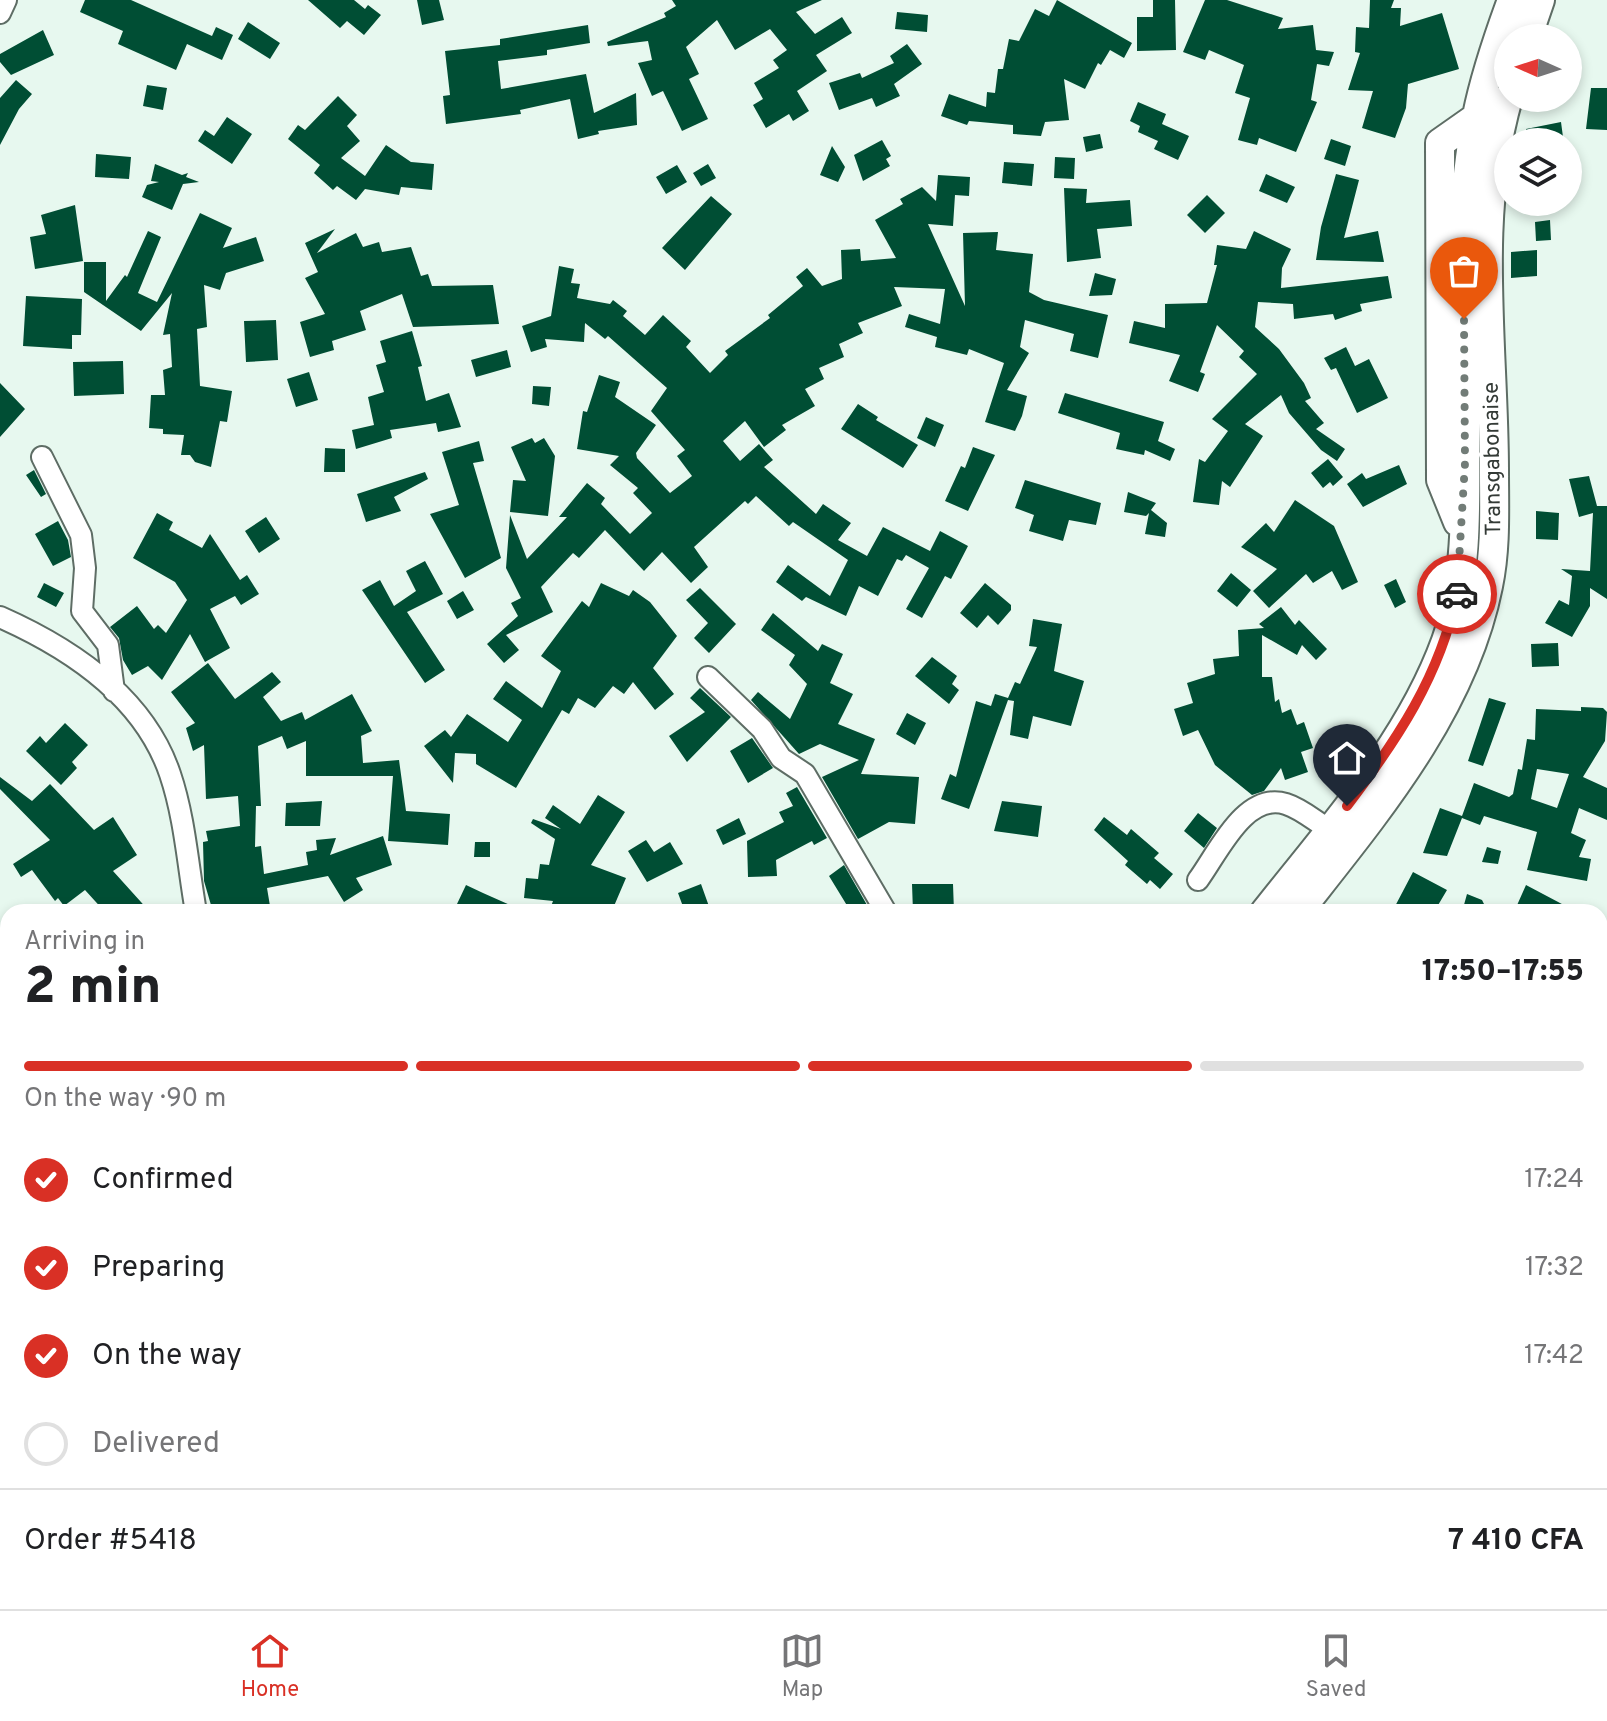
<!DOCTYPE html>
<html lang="en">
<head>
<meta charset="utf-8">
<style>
	body { margin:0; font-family:Overpass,sans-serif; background:#f2f2f2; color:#202124; height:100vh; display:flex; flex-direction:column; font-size:30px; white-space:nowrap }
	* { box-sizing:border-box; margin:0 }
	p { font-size:26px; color:#757577 }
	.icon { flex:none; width:44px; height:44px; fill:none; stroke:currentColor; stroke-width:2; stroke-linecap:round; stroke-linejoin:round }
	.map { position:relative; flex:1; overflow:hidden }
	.drawer { position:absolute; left:0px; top:904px; width:1608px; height:706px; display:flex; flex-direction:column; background:#fff; border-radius:24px 24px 0 0; box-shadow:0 4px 12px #0003 }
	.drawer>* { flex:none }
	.needle { width:52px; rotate:273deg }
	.tools { position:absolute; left:1494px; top:24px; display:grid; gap:16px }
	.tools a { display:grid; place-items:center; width:88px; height:88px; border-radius:50%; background:#fff; box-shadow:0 4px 12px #0003; font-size:40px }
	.pin { position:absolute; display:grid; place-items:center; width:68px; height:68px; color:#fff; margin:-82px -34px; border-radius:50% 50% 50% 0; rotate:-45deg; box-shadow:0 0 8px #0007 }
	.pin .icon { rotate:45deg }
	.courier { position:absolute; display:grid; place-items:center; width:80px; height:80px; margin:-40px; border:6px solid #d93025; border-radius:50%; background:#fff; color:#222; box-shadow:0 2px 10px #0007 }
	.headline em { font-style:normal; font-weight:800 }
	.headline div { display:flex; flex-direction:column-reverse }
	.headline { display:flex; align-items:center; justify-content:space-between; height:136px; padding:0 24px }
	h1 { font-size:52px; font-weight:800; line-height:60px }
	.bar { display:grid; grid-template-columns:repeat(4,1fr); gap:12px 8px; align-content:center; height:96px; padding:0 24px }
	.bar i { height:10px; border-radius:6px; background:#e0e0e0 }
	.bar .current { background:#d93025 }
	.bar p { grid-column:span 4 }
	.line { display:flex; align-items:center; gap:20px; padding:0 24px; border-top:2px solid #e0e0e0 }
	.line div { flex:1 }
	ol { padding:0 24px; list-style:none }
	li { display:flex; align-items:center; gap:24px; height:88px }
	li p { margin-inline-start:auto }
	li .icon { padding:8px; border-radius:50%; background:#d93025; color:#fff; stroke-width:4 }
	li:last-child { color:#757577 }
	li i { width:44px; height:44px; border:4px solid #e0e0e0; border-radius:50% }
	.dock { display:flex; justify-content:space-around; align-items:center; height:112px; border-top:2px solid #e0e0e0; background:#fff; font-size:22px; color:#757577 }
	.dock a { display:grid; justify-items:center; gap:4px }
	.dock .current { color:#d93025 }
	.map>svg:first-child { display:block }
	.building { fill:#004e34; fill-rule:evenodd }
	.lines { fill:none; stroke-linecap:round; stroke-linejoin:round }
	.minor-casing { stroke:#5e6d65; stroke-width:24 }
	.highway-casing { stroke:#5e6d65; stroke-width:32 }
	.minor { stroke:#fff; stroke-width:20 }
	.highway { stroke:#fff; stroke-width:28 }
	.done { stroke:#727c77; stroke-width:8; stroke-dasharray:0 14.4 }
	.route { stroke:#d93025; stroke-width:10 }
	.labels { text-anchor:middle; stroke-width:8; stroke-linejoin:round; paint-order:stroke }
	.street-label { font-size:22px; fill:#333a36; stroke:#fff }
</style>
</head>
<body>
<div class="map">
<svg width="1607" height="1609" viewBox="0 0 1607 1609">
	<rect width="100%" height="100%" fill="#e7f8ef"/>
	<path class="building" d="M85,0H131L212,36L216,27L233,35L222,60L187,44L176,70L118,44L123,31L80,12Z
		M308,0H354L365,9L368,5L381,15L364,35L347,21L340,28Z
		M417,0H439L444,20L422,25Z
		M672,0H822L796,12L815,34L842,17L852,33L816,55L827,71L797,91L809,111L793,121L789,114L766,128L753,105L763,99L754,83L779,68L773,60L787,50L770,29L735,50L717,20L686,47L699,74L689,79L708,119L682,131L663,91L652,96L638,63L652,60L648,41L608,46L607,42L666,17L664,13L676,6Z
		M1057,0L1132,43L1124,58L1110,50L1101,65L1098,63L1085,89L1064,79L1069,120L1045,122L1041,136L1013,134V125L969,121L967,125L941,116L949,94L986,107L987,92L995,93L998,69H1003L1009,39L1019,41L1035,9L1049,16Z
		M1153,0H1175L1176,50L1137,51V17H1153Z
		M1205,0H1227L1283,18L1278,29L1313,25L1316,50L1334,52L1329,66L1317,64L1311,100L1317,102L1296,152L1259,138L1257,145L1238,140L1250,98L1235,93L1244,65L1209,50L1205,60L1183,52Z
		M1370,0H1394L1391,8H1401L1400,26L1442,13L1459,69L1408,84L1406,108L1395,138L1362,128L1373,91L1348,90L1360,53L1355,52L1356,27L1369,28Z
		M897,12L928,15L927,32L895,29Z
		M248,22L280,43L270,59L238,39Z
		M588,25L590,43L547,50V55L498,61L501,89L586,74L594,113L636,93L637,125L598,131L599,134L578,139L570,99L520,110L521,114L446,124L443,96L450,95L445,51L500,45V39Z
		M43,30L54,55L11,75L0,62V54Z
		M907,44L922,64L894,84L900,96L876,107L872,98L839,110L829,83L860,73L862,78L894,63L890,56Z
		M16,80L32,94L19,109L0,145V98Z
		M147,85L167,88L163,110L143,106Z
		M1591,88H1607V130L1586,129Z
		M338,96L357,115L347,126L360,141L341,158L365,176L386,145L411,162L434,164L432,190L401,187L399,195L365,189L356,200L337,186L333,190L314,173L320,165L288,139L298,125L305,130Z
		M1138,102L1166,114L1162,124L1189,136L1178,160L1154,149L1158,141L1138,132L1140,126L1130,121Z
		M227,117L252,134L232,164L198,141L205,130L214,136Z
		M1561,122L1563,137L1539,142L1527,139L1526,129Z
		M1100,134L1103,148L1086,152L1083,137Z
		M1331,139L1351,146L1345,166L1324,159Z
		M882,140L891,156L886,159L890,166L863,181L854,155Z
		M832,146L845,167L838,182L820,175Z
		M96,154L131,157L129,179L95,177Z
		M1055,157L1075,158L1074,179L1054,178Z
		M1004,162L1034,164L1032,186L1002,183Z
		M155,164L182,175L188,173L186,177L199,182L183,184L172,210L142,197L147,185L159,182L151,181Z
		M708,164L716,178L701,186L693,173Z
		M677,165L687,182L666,194L656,177Z
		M1266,174L1295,187L1287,203L1259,191Z
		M1336,174L1359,180L1344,238L1378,231L1384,262L1316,260L1321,227Z
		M938,175L970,177L969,196L955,195L953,226L928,224L965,306L963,233L998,232L996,250L1033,254L1029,292L1044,300L1108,315L1098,358L1070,351L1074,334L1025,320L1020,347L1029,353L1007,390L1027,396L1022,416L1015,431L985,422L1004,363L969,349L967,355L935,347L937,337L905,327L909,314L940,324L945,289L894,287L902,306L858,323L863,333L839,344L844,357L819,368L824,379L805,389L815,406L782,425L786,430L764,447L745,421L723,441L740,461L759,444L773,460L764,467L816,514L823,504L851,523L838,540L867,556L883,527L930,551L940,531L968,546L951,579L945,576L922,618L906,609L929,568L906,555L902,561L897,559L878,596L859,586L846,616L806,597L802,601L776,582L788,565L830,596L848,560L793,522L789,526L756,496L748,504L745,501L694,547L708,567L691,583L662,552L644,571L605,530L579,558L573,553L541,587L553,612L506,635L519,650L504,663L487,644L518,616L511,603L521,598L506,568L510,515L527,559L567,517H559L587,483L605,498L601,504L630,534L652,513L633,493L638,488L610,465L619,456L577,449L583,411L587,412L599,375L620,382L615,397L656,425L636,453L637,458L670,493L692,476L677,456L685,450L651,411L667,388L608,336L605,339L585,323L584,342L545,339L547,347L531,352L522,326L551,316L559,266L574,269L571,283L580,284L577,298L610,304L613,300L627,311L623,316L645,335L663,315L691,341L686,347L710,373L728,355L725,351L770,318L768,315L803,286L796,277L807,268L822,286L842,279L841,250L860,249L861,261L896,258L875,220L903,204L900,199L922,187L936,201Z
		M1064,188L1087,189L1086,203L1130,200L1132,226L1097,229L1101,258L1067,262Z
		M1207,195L1225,213L1205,233L1187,215Z
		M711,196L732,214L685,270L662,248Z
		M75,205L83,261L35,269L30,237L46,234L41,215Z
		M200,213L232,228L223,248L256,237L264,261L226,273L220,290L204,285L207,327L197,329L200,386L232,391L227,422L220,421L211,467L195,462L190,455H181L184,435L163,434V429L149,428L151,395H165L163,370L172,367L170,334L163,335L172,293L141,331L84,292V262H106V301L125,275L127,277L148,231L161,237L138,293L157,302Z
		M1550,220L1551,240L1536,241L1535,222Z
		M335,229L317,253L356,233L363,247L379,242L382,252L411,247L421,276L428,274L432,286L493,285L499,324L413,327L402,294L360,311L366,330L332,341L334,350L310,357L300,322L325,314L305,278L318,272L305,243Z
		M1254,231L1291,249L1282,268L1281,288L1388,276L1392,298L1360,304L1362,311L1335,320L1333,314L1294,319L1293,304L1258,302L1255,327L1279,349L1304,383L1311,398L1305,401L1324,423L1316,429L1345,449L1337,461L1321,450L1289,413L1281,395L1245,424L1263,436L1230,487L1222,481L1219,505L1193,502L1199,459L1205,462L1228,431L1212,419L1257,374L1239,357L1244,351L1217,325L1200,372L1205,374L1198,392L1169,381L1180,355L1129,343L1134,321L1165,328V304L1207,303L1217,265H1214L1217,245L1246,249Z
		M1537,250V276L1511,278V252Z
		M1095,273L1116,279L1112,295L1089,296Z
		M26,296L82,299L81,335H72V349L23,346Z
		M276,320L278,360L246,362L244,321Z
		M412,331L422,366L418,367L426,401L449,393L461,427L438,432L436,423L390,430L392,438L356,449L352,430L374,425L368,397L384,392L376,365L386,362L380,341Z
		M1346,347L1355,366L1369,359L1388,398L1357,413L1336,368L1331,370L1324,358Z
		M507,350L511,367L476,377L471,360Z
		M123,361L124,394L74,396L73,362Z
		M309,372L318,400L296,407L287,379Z
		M0,383L25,409L0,437Z
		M533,386L551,387L549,406L532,404Z
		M1065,393L1164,422L1158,441L1175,449L1170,461L1145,450L1144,455L1116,449L1120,433L1058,413Z
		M858,404L878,417L876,420L918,445L903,468L841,429Z
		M926,417L944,425L935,447L917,438Z
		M532,438L535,443L544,438L555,456L548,516L510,512L513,480L526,481L511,447Z
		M479,441L484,461L473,463L501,558L465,578L430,514L459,505L442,452Z
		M973,447L995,455L968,511L945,501L961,466L965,468Z
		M325,448L345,449V472H324Z
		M1328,459L1343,477L1333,486L1330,482L1323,488L1311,473Z
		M1399,465L1407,484L1363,507L1347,484L1362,473L1366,479Z
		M34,470L46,494L41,497L26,475Z
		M425,472L428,479L394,497L401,511L366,522L357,494Z
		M1589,476L1597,506H1607V599L1590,588V606L1572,637L1545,623L1559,600L1569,605L1572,576L1561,569L1590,571L1593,513L1579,517L1569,479Z
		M1025,480L1101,503L1096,525L1069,520L1063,541L1029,531L1034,515L1015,508Z
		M1128,492L1156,503L1151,510L1167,523L1165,537L1145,534L1149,513L1146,516L1124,512Z
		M1295,500L1334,526L1358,582L1342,590L1332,571L1313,583L1306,574L1269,608L1253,591L1277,569L1241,547L1266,523L1274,532Z
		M1536,511L1559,513L1558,540L1536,539Z
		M157,513L173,522L169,530L202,548L210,534L240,580L247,575L259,594L241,605L235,596L210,609L230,648L205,662L190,634L162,680L148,666L132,675L123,660L119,638L110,627L137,606L154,629L158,625L166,633L187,600L175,582L133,558Z
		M266,517L280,539L259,553L245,531Z
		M58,521L68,540L71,557L53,566L35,534Z
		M425,561L443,594L407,612L445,670L425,683L362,590L380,580L394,606L416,591L406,571Z
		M1231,573L1251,590L1237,607L1217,591Z
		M1396,579L1406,602L1395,608L1384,585Z
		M44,583L64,593L56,607L37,597Z
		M601,583L629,596L633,590L650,602L677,636L653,668L674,694L655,710L633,682L624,694L613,686L595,708L578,698L569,714L562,710L516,788L476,764V754L455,753L453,783L424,746L445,730L451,737L467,714L508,742L522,720L493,699L506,681L542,708L561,671L541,656L582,601L589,607Z
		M985,583L1011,605V610L998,625L988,615L977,628L960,613Z
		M700,588L736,624L709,653L694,638L708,623L686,600Z
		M463,591L474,610L457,619L447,601Z
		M1281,607L1295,625L1299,620L1327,649L1316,660L1302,645L1297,655L1262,635V677H1272L1275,702L1279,699L1282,713L1291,709L1297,725L1304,722L1313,748L1301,752L1308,772L1285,780L1281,768L1264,791L1252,795L1215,765L1198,730L1183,736L1174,709L1193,703L1187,683L1215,674L1213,659L1239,656L1238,630L1264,628L1259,624Z
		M773,613L818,651L822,644L843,654L830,683L853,694L838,724L875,739L861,774L919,777L915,824L889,822L858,839L822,777L859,760L820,744L799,754L751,700L758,692L790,719L807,684L789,665L795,655L761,630Z
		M1033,619L1062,624L1054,671L1084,681L1071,726L1033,716L1028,739L1010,735L1014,701L1008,700L969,809L941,799L950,774L956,777L976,701L991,706L995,694L1008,698L1015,682L1020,684L1037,647L1029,646Z
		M1558,643L1559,666L1532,667L1531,644Z
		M932,657L957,676L952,684L959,690L949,704L915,676Z
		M208,663L235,699L272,672L281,682L263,697L281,721L302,712L305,720L352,694L372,731L361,736L363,763L399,760L406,811L450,814L448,845L388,841L393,776H306V741L287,749L282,736L258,746L261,806H256L255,847L261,846L264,874L308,865L306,852L317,850L316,840L336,838L330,855L383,836L392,865L356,878L363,890L344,902L328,876L267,888L271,912H213L204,881L203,842L208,841L206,831L240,826L238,796L206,799L204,745L193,751L186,728L195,723L171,692Z
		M700,688L731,717L687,762L669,736L705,712L690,698Z
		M1489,698L1506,703L1483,766L1468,761Z
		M1581,707L1603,708L1607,712L1605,741L1583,777L1607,788V820L1579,808L1571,833L1586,840L1579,857L1591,859L1587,881L1527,870L1537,832L1484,816L1480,825L1462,818L1447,856L1423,853L1440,808L1462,816L1474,783L1509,797L1513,794L1518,769L1522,770L1527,739L1535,740L1536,709L1581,711ZM1537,769L1569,774L1557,808L1531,799Z
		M907,713L926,723L915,745L896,734Z
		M65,723L88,745L72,762L77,768L61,785L26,751L40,736L46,743Z
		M752,738L773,768L748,783L730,751Z
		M0,777L32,801L50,784L94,830L113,817L137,855L113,871L150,912H105L85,890L64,906L58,898L55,901L32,870L21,877L13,864L50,840L0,789Z
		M797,787L827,838L814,845L812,841L776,860L777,876L748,877L747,841L784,822L779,812L793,806L786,793Z
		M598,795L625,812L591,865L626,878L614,906L604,912H558L550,909L553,901L524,898L526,878L538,879L540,864L549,865L555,839L531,823L533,819L561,829L545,818L553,805L580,824Z
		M322,801L320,826H285L286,803Z
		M1002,801L1042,806L1038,837L994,831Z
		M1198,813L1217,828L1204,848L1184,831Z
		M1104,817L1127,835L1131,829L1159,853L1154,858L1173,874L1160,889L1150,880L1147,884L1125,865L1128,861L1094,830Z
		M739,818L746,834L723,845L716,830Z
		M646,840L654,852L670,842L683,864L647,882L628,851Z
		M475,842H490V857H474Z
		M1487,847L1501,851L1498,864L1482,862Z
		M844,865L871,912H851L829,876Z
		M1413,872L1447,890L1434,912H1392Z
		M701,884L711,912H685L678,893Z
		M912,884H953L954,912H913Z
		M466,885L483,893L526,912H474L457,904Z
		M1526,885L1577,912H1514Z
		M1467,894L1482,900L1488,912H1462Z"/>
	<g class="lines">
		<defs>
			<path id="minor" d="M0,13L6,0
				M42,457L81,535L85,568L82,611L108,645L114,691
				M0,617C70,648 144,697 170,774C185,818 188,867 196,912
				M708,677L762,729L781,758L805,774L886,912
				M1198,880C1218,853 1245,791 1286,804C1302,809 1316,822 1330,830
				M0,1582L8,1583
				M185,1602L189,1609
				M501,1609L502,1602"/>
			<path id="highway" d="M1527,38L1540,0
				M1458,522L1441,480L1440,143L1477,117
				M1265,912C1331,828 1409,743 1446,641C1470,575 1465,482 1465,412C1464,314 1457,213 1477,116C1485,76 1498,38 1512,0
				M1298,912C1375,814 1463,711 1488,586C1496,548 1494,509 1494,471C1494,347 1473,220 1508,98
				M1600,1189L1607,1177
				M1600,1273L1607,1260
				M857,1602L859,1609
				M925,1602L926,1609
				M733,1609L740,1602
				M1319,1609L1324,1602
				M1352,1609L1357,1602
				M1397,1609L1402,1602
				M1435,1609L1438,1602"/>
		</defs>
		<use href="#minor" class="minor-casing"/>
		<use href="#highway" class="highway-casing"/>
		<use href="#minor" class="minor"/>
		<use href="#highway" class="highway"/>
	</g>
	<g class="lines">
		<path class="done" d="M1457,594L1465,463L1464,319"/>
		<path class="route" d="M1347,806C1397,740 1440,676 1457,594"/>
	</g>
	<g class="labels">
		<g class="street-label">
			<text transform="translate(1491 459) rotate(-91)" y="8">Transgabonaise</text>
		</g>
	</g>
</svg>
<div class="tools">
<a><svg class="needle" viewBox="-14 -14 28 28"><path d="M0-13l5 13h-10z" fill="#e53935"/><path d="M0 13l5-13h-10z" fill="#757577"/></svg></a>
<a><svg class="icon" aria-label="layers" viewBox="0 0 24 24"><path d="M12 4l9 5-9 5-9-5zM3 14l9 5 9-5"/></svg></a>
</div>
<div class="pin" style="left:1464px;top:319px;background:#ea580c"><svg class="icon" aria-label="bag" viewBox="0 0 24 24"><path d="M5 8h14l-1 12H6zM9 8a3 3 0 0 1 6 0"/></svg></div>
<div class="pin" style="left:1347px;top:806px;background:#1f2937"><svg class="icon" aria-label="home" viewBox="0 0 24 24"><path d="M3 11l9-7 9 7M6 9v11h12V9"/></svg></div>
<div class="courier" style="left:1457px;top:594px"><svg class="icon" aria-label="car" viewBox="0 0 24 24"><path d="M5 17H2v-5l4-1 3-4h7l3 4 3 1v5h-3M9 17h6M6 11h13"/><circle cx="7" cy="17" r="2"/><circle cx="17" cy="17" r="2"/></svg></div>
<section class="drawer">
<div class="headline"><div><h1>2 min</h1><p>Arriving in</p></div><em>17:50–17:55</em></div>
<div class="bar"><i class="current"></i><i class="current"></i><i class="current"></i><i></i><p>On the way · 90 m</p></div>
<ol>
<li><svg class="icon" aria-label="check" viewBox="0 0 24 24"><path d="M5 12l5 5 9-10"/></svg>Confirmed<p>17:24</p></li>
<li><svg class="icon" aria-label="check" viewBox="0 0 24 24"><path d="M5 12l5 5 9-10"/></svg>Preparing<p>17:32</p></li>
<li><svg class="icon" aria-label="check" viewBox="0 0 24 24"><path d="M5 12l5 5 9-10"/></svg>On the way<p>17:42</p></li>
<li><i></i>Delivered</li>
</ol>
<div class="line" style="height:104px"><div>Order #5418</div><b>7 410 CFA</b></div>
</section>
</div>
<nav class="dock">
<a class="current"><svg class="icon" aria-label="home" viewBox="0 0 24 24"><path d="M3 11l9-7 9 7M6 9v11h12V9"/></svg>Home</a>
<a><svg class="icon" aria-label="map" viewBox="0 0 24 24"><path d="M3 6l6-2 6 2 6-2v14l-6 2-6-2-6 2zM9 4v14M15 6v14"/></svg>Map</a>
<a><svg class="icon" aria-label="saved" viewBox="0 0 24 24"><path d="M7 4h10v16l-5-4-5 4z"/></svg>Saved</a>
</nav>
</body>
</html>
